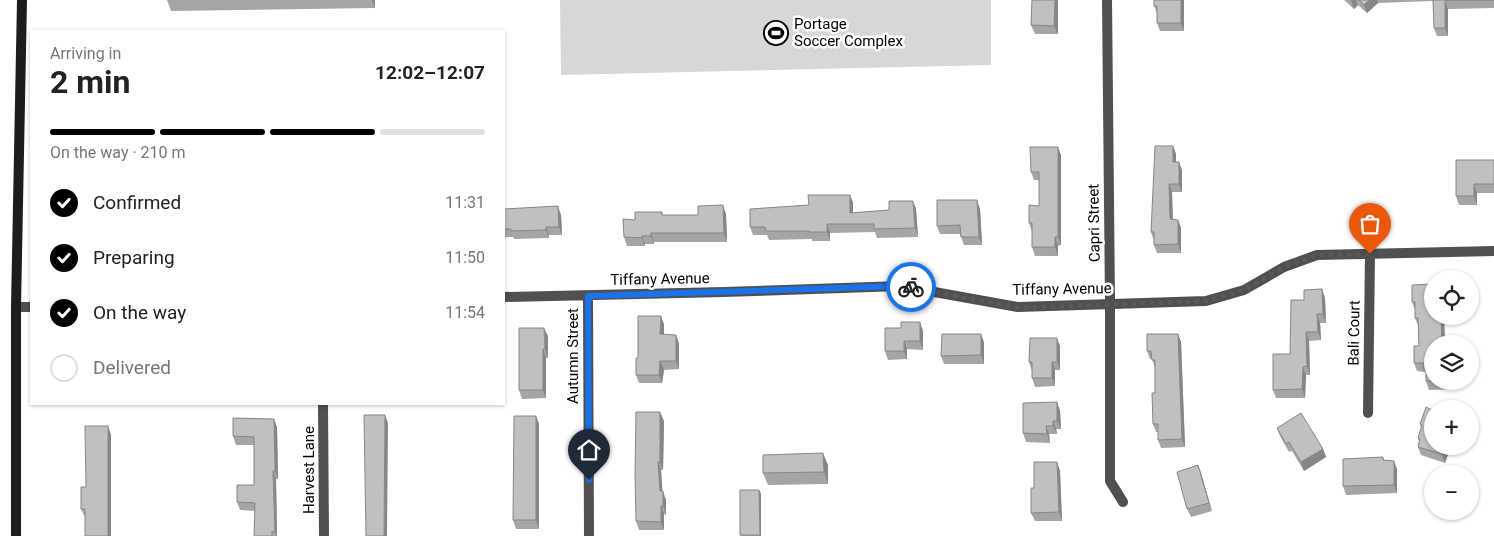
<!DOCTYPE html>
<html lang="en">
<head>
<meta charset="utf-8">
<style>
	body { margin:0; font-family:Roboto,sans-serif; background:#f6f6f6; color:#222; height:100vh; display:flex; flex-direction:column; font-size:19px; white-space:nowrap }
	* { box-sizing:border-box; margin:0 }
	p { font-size:16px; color:#767676 }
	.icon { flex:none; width:28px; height:28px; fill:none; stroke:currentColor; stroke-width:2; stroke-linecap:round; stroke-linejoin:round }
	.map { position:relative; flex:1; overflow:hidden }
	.sheet { position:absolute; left:30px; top:30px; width:475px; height:375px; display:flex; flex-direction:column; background:#fff; border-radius:0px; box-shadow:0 1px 4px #0004 }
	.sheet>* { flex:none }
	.controls { position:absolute; left:1424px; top:270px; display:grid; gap:10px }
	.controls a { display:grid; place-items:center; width:55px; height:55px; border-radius:50%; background:#fff; box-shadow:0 1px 4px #0004; font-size:25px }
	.pin { position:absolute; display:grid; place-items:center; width:42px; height:42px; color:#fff; margin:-51px -21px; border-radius:50% 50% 50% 0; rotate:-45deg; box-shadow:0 0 5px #0007 }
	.pin .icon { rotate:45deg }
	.courier { position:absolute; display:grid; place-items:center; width:50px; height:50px; margin:-25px; border:4px solid #1a73e8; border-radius:50%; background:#fff; color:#222; box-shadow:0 1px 6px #0007 }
	.head em { font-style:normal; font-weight:700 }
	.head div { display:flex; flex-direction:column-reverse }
	.head { display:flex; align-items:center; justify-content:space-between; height:85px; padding:0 20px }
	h1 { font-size:32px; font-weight:700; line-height:38px }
	.bar { display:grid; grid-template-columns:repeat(4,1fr); gap:8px 5px; align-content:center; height:60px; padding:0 20px }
	.bar i { height:6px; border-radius:4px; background:#e0e0e0 }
	.bar .selected { background:#000 }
	.bar p { grid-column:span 4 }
	ol { padding:0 20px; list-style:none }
	li { display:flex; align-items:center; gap:15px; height:55px }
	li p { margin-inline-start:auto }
	li .icon { padding:5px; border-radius:50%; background:#000; color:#fff; stroke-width:4 }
	li:last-child { color:#767676 }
	li i { width:28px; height:28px; border:2px solid #e0e0e0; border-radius:50% }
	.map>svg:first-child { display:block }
	.green { fill:#d7d7d7 }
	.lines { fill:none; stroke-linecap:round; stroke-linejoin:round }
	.street { stroke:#505050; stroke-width:10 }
	.secondary { stroke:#1d1d1d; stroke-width:10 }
	.wall { fill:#a5a5a5 }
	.shaded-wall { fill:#868686 }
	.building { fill:#c0c0c0; stroke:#868686 }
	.done { stroke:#595959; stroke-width:5; stroke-dasharray:0 9 }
	.route { stroke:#1a73e8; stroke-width:6 }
	.labels { text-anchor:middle; stroke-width:5; stroke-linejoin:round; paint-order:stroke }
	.poi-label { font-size:15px; fill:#000; stroke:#fff; text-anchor:start }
	.street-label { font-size:15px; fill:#000; stroke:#fff }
</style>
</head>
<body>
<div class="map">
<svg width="1494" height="536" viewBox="0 0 1494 536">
	<rect width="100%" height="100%" fill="#fff"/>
	<path class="green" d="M560,0H991V65L561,75Z"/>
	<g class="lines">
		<path class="street" d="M1107,0L1110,303V481L1123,502
			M588,296L589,536
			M504,297L724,292L901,286L1018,307L1206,301L1244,290L1284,267L1317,255L1494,251
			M16,307H31
			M323,404L324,536
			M1368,413L1370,254"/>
		<path class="secondary" d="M16,536V307L22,0"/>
	</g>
	<path class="wall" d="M167,0H375V8L171,11Z
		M1032,0H1058V34H1035L1031,25Z
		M1154,0H1184V31H1160L1157,23V13L1154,6Z
		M1344,0H1494V8L1448,9V36H1437L1434,28L1433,1L1378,3L1367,13L1358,5L1354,9Z
		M1173,146L1176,154V162L1182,170V192H1172L1173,220H1178L1181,228V253H1157L1154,245V241L1151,232Z
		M1061,155V245L1058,246V256H1035L1032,247V231L1029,223L1039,206V180H1034L1031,172Z
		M1494,160V193H1477V205H1459L1456,196Z
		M850,195L853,203V213L889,210L913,201L916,209L918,237L877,238L875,232L830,233V241H812V239L769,240L767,235H753L750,227L809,205Z
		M504,209L561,215L562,235H549V238L514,239L513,237H504Z
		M980,209L982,245H964L961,237L960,234H940L937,226Z
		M662,212L663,215H698L726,214L727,242H654V244H645V246H627L624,237L635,220Z
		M1412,285L1432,316H1444L1445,344H1432V381H1459V389L1429,390L1426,381V374L1425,372L1417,371L1414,363L1419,346L1418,325L1415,318V310L1412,302Z
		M1322,289L1325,298L1326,323H1320L1321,340L1309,341L1310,375H1306L1305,398H1276L1273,390L1290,354L1304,300Z
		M664,324V335H676L679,344V369L664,370L662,383H639L636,375L638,358Z
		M923,331V350L907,349V359L888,360L885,351Z
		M1178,334L1181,342L1185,447L1161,448L1158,440V432H1156L1153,424L1155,393V368L1152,359H1150L1147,351Z
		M548,336V358H546V398L522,399L519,390Z
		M984,342V364H944L941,356Z
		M1060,346V370H1055V386L1035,387L1032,378V371L1029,362Z
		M1057,402L1060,411L1061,429H1056L1057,434H1049L1050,443L1026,442L1023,433Z
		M536,416L539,424V529H516L513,520Z
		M664,421L663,470H661L662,491L666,500V515L664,514V530H639L636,521Z
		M1420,424L1451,446L1445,463L1421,455L1418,447L1419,442L1418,438L1421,428Z
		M277,427L278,479H276L277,536H254L255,511L240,510L237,502L254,485V445H236L233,436Z
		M1277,428L1323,449L1326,457L1304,471L1292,451L1289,452L1280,436Z
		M111,435V536H85V517L81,509L86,487Z
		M1383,457L1384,460L1397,469V493L1346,495L1343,486Z
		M1057,462L1060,471L1062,521H1035L1031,513L1034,488Z
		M828,465V484L768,485L763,473Z
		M1198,465L1212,511L1191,517L1187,509Z
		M759,490L761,494V536H741L740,535Z"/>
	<path class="shaded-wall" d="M372,0H375V8Z
		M1055,0H1058V34L1054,26Z
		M1181,0H1184V31L1181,23Z
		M1351,0H1356L1358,5L1354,9Z
		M1369,0H1377L1378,3L1367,13L1364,5Z
		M1445,0L1448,9V36L1445,28Z
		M1173,146L1176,154V170L1173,162Z
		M1058,147L1061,155V245L1058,237Z
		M1179,162L1182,170V192L1179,184Z
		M1169,184L1172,192L1173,228L1170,219Z
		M1474,184L1477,193V205L1474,196Z
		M850,195L853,203V221L850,213Z
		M977,200L980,209L982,245L979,237Z
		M913,201L916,209L918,237L915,228Z
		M723,205L726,214L727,242L724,233Z
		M558,206L561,215L562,235L559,227Z
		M1178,220L1181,228V253L1178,244Z
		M827,224L830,233V241L827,232Z
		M546,227L549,235V238L546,230Z
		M651,233L654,242V244L651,236Z
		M642,236L645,244V246L642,238Z
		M1055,237L1058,246V256L1055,247Z
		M1322,289L1325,298L1326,323L1323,314Z
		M1317,314L1320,323L1321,340L1318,332Z
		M661,316L664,324V343L660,334Z
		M1441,316H1444L1445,344H1442Z
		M920,322L923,331V350L920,341Z
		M544,328L548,336V358L545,349Z
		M1306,332L1309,341L1310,375L1307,366Z
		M981,334L984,342V364L981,355Z
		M1178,334L1181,342L1185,447L1182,439Z
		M676,335L679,344V369L676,361Z
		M1057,338L1060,346V370L1057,362Z
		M904,341L907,349V359L904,351Z
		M543,349L546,358V398L543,390Z
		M660,361L664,370L662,383L659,375Z
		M1052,362L1055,370V386L1052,378Z
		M1303,367L1306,375L1305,398L1302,389Z
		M1456,381H1459V389Z
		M1057,402L1060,411L1061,429L1057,421Z
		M660,412L664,421L663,470L660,462Z
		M385,415L388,423L387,536H384Z
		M536,416L539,424V529L536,520Z
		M274,419L277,427L278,479L275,471Z
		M1053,421L1056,429L1057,434L1053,426Z
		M108,426L111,435V536H108Z
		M1046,426L1049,434L1050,443L1047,434Z
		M1445,446H1451L1445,463L1442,454Z
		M1323,449L1326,457L1304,471L1301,462Z
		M823,453L828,465V484L824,472Z
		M1394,461L1397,469V493L1394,485Z
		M658,462L661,470L663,499L660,491Z
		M1057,462L1060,471L1062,521L1059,512Z
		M1198,465L1201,473L1212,511L1209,503Z
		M273,471L276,479L277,536H276L275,532Z
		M759,490L761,494V536H760V535Z
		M663,491L666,500V515L663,506Z
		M661,506L664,514V530L661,522Z"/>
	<path class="building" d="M1032,0H1055L1054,26L1031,25Z
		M1154,0H1181V23H1157V6H1154Z
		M1359,0H1369L1364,5Z
		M1433,0H1494H1445V28H1434Z
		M1155,146H1173V162H1179V184H1169L1170,219L1178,220V244L1154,245V232H1151Z
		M1030,147H1058V237H1055V247H1032V223H1029V205L1039,206V172H1031Z
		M1456,160H1494V184H1474V196H1456Z
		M808,195H850V213L889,210V201H913L915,228L874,229V224H827V232H809V231H766L765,227H750V209L809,205Z
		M937,200H977L979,237H961L960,225L937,226Z
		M723,205L724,233H651V236H642V238L624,237L623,219L635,220V212H662V215H698V206Z
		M558,206L559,227H546V230L511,231V229H504V209Z
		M1432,284V316H1441L1442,344H1432V381H1426V370H1424V363H1414V346H1419L1418,318H1415V302H1412V285Z
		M1322,289L1323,314H1317L1318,332H1306L1307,366L1303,367L1302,389L1273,390V354H1290L1291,300H1304V290Z
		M638,316H661L660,334L676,335V361H660L659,375H636V358H638Z
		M901,322H920V341H904V351H885V328H901Z
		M519,328H544L545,349H543V390H519Z
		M942,334H981V355L941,356Z
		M1147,334H1178L1182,439L1158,440V424H1153L1152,393H1155V360H1152L1151,351H1147Z
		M1030,338H1057V362H1052V378H1032V362H1029Z
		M1057,402V421H1053V426H1046L1047,434L1023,433V403Z
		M1426,407L1432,410V446H1445L1442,454L1418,447L1420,439L1418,438L1422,425L1420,424Z
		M636,412H660V462H658L660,491H663V506H661V522L636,521L635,475Z
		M1301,413L1323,449L1301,462L1289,442L1286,444L1277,428Z
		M364,415H385L384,536H366Z
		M514,416H536V520H513Z
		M233,418L274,419L275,471H273L275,532L272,531V536H254L255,503L237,502V485H254V437L233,436Z
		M85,426H108V536H85V509H81V487H86Z
		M823,453L824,472L763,473V455Z
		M1383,457V460L1394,461V485L1343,486V459Z
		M1034,462H1057L1059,512L1031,513V488H1034Z
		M1198,465L1209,503L1187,509L1177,472Z
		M740,490H759L760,535H740Z"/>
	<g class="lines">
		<path class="done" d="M911,287L1018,308L1206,301L1244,290L1284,267L1317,255L1370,254"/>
		<path class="route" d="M589,480L588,296L901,286L911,287"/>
	</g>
	<defs>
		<symbol id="stadium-ring" viewBox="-11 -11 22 22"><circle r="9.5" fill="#fff" stroke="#000" stroke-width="1.5"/><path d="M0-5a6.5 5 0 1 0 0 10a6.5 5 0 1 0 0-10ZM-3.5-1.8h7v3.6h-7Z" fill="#000"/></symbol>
	</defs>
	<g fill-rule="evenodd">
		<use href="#stadium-ring" x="762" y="19" width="28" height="28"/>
	</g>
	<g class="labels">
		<g class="poi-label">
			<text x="794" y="29">Portage<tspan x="794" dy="17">Soccer Complex</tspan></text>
		</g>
		<g class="street-label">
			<text transform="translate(1094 223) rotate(-91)" y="5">Capri Street</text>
			<text transform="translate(660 279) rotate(-1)" y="5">Tiffany Avenue</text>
			<text transform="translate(1062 289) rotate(-1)" y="5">Tiffany Avenue</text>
			<text transform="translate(1354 333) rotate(-89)" y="5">Bali Court</text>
			<text transform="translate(573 356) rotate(-90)" y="5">Autumn Street</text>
			<text transform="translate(309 470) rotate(-90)" y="5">Harvest Lane</text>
		</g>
	</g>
</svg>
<div class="controls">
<a><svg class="icon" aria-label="locate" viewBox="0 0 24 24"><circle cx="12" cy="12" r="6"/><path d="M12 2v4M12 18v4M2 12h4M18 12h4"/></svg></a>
<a><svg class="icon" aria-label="layers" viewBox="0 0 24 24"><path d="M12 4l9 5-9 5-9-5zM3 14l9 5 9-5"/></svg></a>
<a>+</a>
<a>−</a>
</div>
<div class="pin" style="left:1370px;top:254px;background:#ea580c"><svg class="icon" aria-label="bag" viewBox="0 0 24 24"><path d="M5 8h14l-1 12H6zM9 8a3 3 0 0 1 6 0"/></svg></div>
<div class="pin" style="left:589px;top:480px;background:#1f2937"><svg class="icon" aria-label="home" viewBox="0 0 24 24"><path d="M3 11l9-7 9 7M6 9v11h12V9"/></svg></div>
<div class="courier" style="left:911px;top:287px"><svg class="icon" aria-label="bike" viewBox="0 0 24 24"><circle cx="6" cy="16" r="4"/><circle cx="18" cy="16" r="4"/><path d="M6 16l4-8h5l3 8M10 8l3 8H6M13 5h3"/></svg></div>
<section class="sheet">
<div class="head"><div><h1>2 min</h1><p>Arriving in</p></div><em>12:02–12:07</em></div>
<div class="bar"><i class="selected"></i><i class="selected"></i><i class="selected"></i><i></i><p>On the way · 210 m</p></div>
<ol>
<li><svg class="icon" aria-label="check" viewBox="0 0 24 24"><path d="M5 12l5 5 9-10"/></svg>Confirmed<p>11:31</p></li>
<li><svg class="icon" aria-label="check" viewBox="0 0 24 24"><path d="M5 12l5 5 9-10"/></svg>Preparing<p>11:50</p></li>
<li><svg class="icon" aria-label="check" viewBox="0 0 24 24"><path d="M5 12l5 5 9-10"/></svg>On the way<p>11:54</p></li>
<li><i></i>Delivered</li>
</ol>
</section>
</div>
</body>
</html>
